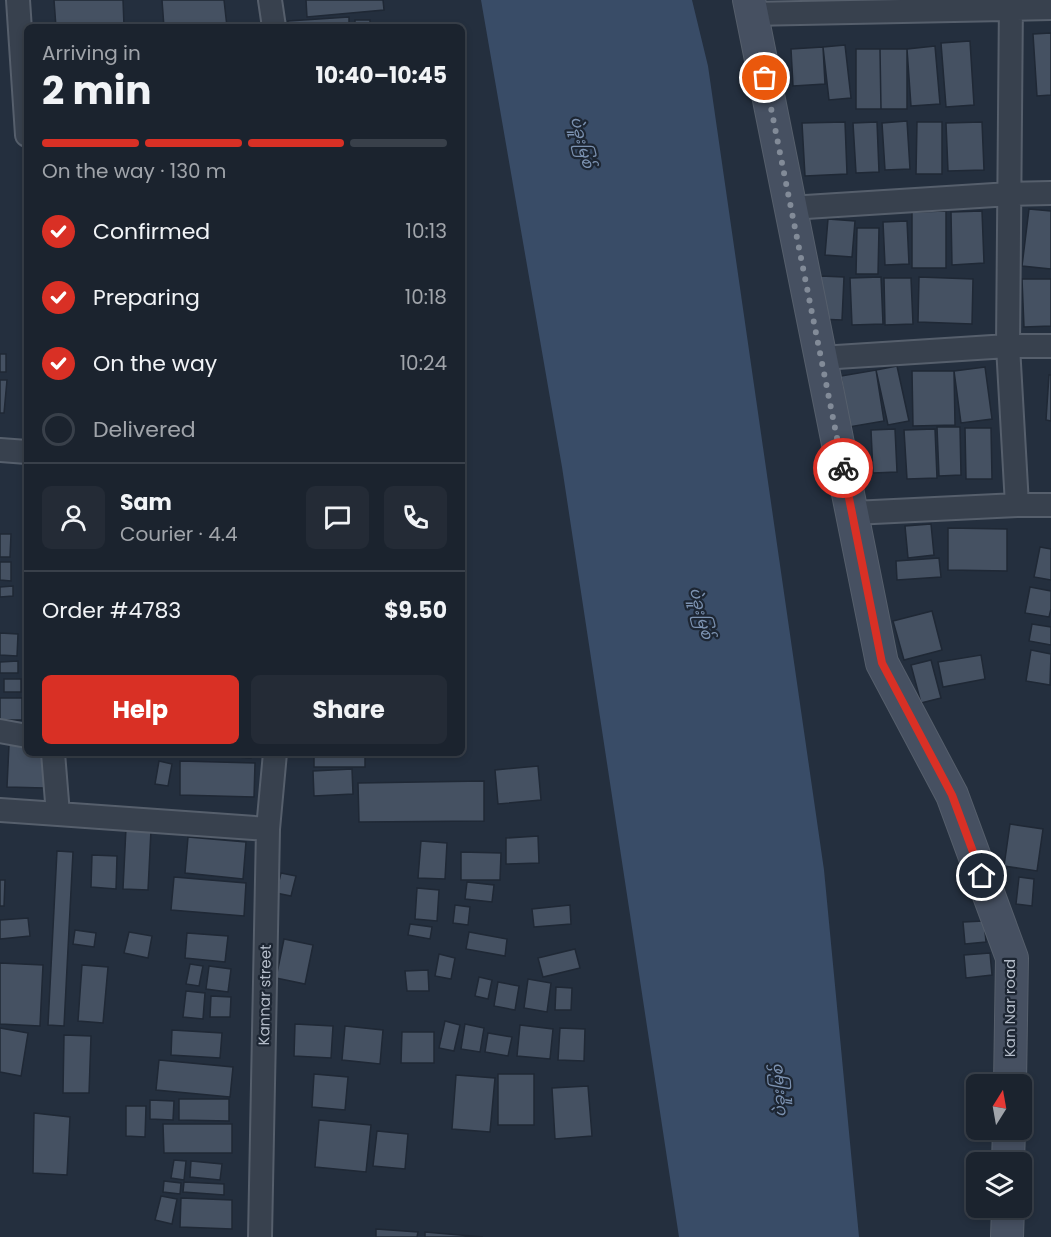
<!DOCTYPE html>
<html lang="en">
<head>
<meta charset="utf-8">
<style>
	body { margin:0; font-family:Poppins,"Noto Sans Myanmar",sans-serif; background:#242b36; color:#f1f3f6; height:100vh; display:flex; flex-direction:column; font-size:22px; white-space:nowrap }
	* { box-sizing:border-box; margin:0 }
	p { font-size:20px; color:#a0a4aa }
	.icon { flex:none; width:33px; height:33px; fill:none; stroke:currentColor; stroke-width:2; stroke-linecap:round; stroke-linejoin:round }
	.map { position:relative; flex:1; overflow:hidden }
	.details { position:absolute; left:24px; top:24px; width:441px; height:732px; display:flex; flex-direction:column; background:#1b232e; border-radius:9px; box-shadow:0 3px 9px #0003,0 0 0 2px #39404a }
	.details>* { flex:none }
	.needle { width:39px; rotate:11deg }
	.tools { position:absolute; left:966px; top:1074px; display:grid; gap:12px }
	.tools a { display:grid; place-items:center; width:66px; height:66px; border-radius:9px; background:#1b232e; box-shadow:0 3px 9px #0003,0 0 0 2px #39404a; font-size:30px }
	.pin { position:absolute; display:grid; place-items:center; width:51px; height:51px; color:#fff; margin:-26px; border:3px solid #fff; border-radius:50%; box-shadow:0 2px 6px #0007 }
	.courier { position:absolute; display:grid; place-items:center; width:60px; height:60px; margin:-30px; border:4px solid #d93025; border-radius:50%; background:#fff; color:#222; box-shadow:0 2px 8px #0007 }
	.summary em { font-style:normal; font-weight:700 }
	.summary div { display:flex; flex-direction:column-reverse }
	.summary { display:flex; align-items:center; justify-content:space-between; height:102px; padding:0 18px }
	h1 { font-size:39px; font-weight:700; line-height:45px }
	.bar { display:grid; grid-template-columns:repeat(4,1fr); gap:9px 6px; align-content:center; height:72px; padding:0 18px }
	.bar i { height:8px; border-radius:4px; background:#39404a }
	.bar .active { background:#d93025 }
	.bar p { grid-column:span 4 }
	.line { display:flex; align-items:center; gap:15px; padding:0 18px; border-top:2px solid #39404a }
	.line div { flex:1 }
	.round { display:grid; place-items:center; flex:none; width:63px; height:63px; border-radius:9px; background:#242b36 }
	ol { padding:0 18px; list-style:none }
	li { display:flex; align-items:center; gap:18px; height:66px }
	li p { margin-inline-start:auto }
	li .icon { padding:6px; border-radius:50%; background:#d93025; color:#fff; stroke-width:4 }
	li:last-child { color:#a0a4aa }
	li i { width:33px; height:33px; border:3px solid #39404a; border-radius:50% }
	.action { display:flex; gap:12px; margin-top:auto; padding:12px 18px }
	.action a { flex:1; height:69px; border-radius:9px; background:#d93025; color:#fff; font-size:24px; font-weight:700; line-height:69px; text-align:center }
	.action a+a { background:#242b36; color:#f1f3f6 }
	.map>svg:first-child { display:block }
	.water { fill:#394c67 }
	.building { fill:#455162; stroke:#1f2835; stroke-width:1.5 }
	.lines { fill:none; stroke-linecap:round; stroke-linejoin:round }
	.street-casing { stroke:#565f6c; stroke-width:26 }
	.secondary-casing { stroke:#565f6c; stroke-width:34 }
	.street { stroke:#38414e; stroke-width:22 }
	.secondary { stroke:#465061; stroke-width:32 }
	.done { stroke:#828b98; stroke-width:6; stroke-dasharray:0 10.8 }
	.route { stroke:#d93025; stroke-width:8 }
	.labels { text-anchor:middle; stroke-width:4.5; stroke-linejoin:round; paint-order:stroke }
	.street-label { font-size:15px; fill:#b4bcc9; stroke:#1d2633 }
	.water-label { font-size:16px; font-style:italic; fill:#7c92b1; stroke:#1d2633 }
</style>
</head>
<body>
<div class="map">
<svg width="1051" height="1237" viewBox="0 0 1051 1237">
	<rect width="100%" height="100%" fill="#242f3e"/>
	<path class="water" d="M481,0H692L708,66L824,870L859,1237H679L562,467Z"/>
	<path class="building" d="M54,0H123L124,26L56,27Z
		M162,0H224L227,27H164Z
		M306,0H383L384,10L307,17Z
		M349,17V27H288V21Z
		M355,20H370V27H355Z
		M1051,33V95L1037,96L1033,34Z
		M970,41L974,105L946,107L941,43Z
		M845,45L851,98L829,100L823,47Z
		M935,46L940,104L911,106L907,49Z
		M823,47L825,84L793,86L791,49Z
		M856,49H880L881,109H856Z
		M880,49H907V109H881Z
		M907,121L910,169L885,170L882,123Z
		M845,122L847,174L805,176L802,123Z
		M877,122L879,172L856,173L853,123Z
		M917,122H942V174H916Z
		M982,122L984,170L948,171L946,123Z
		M1029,209L1051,211V269L1022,266Z
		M946,211V268H912V212Z
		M982,211L984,263L952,265L951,212Z
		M828,219L855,221L852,257L825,255Z
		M907,221L909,264L885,265L883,222Z
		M857,228H879L878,274H856Z
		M820,276L844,277L842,320L818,319Z
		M881,277L883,324L852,325L850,278Z
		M919,277L973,279L972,324L918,322Z
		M884,278H911L913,324L885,325Z
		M1022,279H1051V326L1024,327Z
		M0,354H6V372H0Z
		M897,366L909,421L888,425L876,370Z
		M985,367L992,419L961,423L954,371Z
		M876,370L884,421L849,427L841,376Z
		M912,371H954L955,425L913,426Z
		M1049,375H1051V421L1046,420Z
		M0,380H7L4,413H0Z
		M937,427H960L961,475L939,476Z
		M965,428H991L992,479H966Z
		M895,429L897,472L873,473L871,430Z
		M935,429L937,478L907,479L904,430Z
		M931,524L934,555L908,558L905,526Z
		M948,528L1007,529V571L948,570Z
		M0,534H11L10,557H0Z
		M1040,547L1051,549V580L1034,577Z
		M939,558L941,577L897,580L896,561Z
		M0,562H11V581L0,580Z
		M13,586V596L0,597V587Z
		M1030,587L1051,591V609L1049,617L1025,613Z
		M932,611L942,650L904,660L893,621Z
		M1032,624L1051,627V645L1029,641Z
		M0,633L18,634L17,656L0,655Z
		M1031,650L1051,654L1050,685L1026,681Z
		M981,655L985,679L943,687L938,662Z
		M931,660L941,698L921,703L911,665Z
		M18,661V673H0V662Z
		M4,679H21V692H4Z
		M0,698H22V720H0Z
		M9,745L27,746V753H46L45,788L7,787Z
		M222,753H251V758L222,756Z
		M314,753H365V767H314Z
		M159,761L172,764L168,786L155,784Z
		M180,761L255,763L254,797L180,795Z
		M538,766L541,800L498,804L495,770Z
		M352,769L353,794L314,796L313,771Z
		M484,781V821L359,822L358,783Z
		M1010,824L1043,829L1037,871L1004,866Z
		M126,828L151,830L148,890L123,889Z
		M538,836L539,863L506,864V838Z
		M188,837L246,842L243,879L185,873Z
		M421,841L447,843L445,879L418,878Z
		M57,851L73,852L64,1026L48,1025Z
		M461,852L501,853L500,880H461Z
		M92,855L117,856L116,889L91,887Z
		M281,873L296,876L291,896L276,893Z
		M174,877L246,883L244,916L171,910Z
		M1019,877L1034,879L1032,906L1016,904Z
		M0,880H5L4,906H0Z
		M467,882L494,885L492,902L465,899Z
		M417,888L439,890L437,921L415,919Z
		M455,905L470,907L468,925L453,923Z
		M570,905L571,924L534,927L532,909Z
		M28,918L30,936L0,939V920Z
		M984,921L986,942L965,944L963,922Z
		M410,924L432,927L430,939L408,935Z
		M75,930L96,933L94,947L73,944Z
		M129,932L152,936L148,958L124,953Z
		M469,932L507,939L505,956L466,949Z
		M187,933L228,936L225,962L185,958Z
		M284,939L313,945L305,984L276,978Z
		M575,949L580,968L543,977L538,958Z
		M990,953L992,975L966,978L964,955Z
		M439,954L455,958L451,979L435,976Z
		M0,963L43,965L40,1026L0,1024Z
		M190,964L203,966L199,986L186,984Z
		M82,965L108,967L103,1023L78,1021Z
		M209,966L231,969L228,992L206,989Z
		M428,970L429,991H407L405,971Z
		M479,977L492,980L488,999L475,996Z
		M528,979L551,983L547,1012L524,1008Z
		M498,982L519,986L515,1010L494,1006Z
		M556,987L572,988L571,1010H555Z
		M186,991L205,993L203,1019L183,1017Z
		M211,996L231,997L230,1017H210Z
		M445,1021L460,1025L454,1051L439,1048Z
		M295,1024L333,1026L331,1058L294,1056Z
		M465,1024L484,1028L480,1052L461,1049Z
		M520,1025L553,1029L550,1059L517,1056Z
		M345,1026L383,1030L380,1064L342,1060Z
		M0,1028L28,1033L21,1076L0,1072Z
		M560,1028L585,1029L584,1061L558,1060Z
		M172,1030L222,1033L220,1058L171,1055Z
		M402,1032H434V1063H401Z
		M488,1033L512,1037L508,1056L485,1052Z
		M64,1035L91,1036L89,1093H63Z
		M159,1060L233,1067L230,1097L156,1090Z
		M314,1074L348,1077L345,1110L312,1107Z
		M498,1074H534V1125H498Z
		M456,1075L495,1078L490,1132L452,1129Z
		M588,1086L592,1136L555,1139L552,1088Z
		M179,1099H229V1121L179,1120Z
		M150,1100L174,1101L173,1120L150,1119Z
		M126,1106H146L145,1137L126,1136Z
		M34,1113L70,1117L67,1175L33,1173Z
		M319,1120L371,1125L366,1172L315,1167Z
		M163,1124H232V1153H164Z
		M377,1131L408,1134L405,1169L373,1166Z
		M174,1160L186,1161L184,1180L171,1178Z
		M191,1161L222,1164L220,1180L190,1177Z
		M164,1181L181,1183L180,1194L163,1192Z
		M184,1182L224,1184V1195L183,1192Z
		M161,1196L177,1199L172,1224L155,1220Z
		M181,1198L232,1200V1229L180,1227Z
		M376,1229L418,1232L417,1237H376Z
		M425,1232L483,1237H425Z"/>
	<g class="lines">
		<defs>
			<path id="street" d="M18,0L27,135
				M270,0L274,27
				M1011,0L1008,346L1017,505
				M752,14L1051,8
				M790,208L1010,194L1051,193
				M821,358L1008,346H1051
				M0,450L27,452
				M853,513L1017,505H1051
				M0,731L27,736
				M53,753L58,814L268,829
				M0,810L58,814
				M260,1237L268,829L275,753"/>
			<path id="secondary" d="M749,0L882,663L952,795L1012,958L1010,1084
				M1008,1162L1009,1130
				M1007,1237L1008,1208"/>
		</defs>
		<use href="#street" class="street-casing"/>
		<use href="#secondary" class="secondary-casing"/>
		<use href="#street" class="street"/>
		<use href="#secondary" class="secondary"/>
	</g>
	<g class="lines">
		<path class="done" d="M765,78L843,468"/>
		<path class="route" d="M843,468L882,663L952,795L982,876"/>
	</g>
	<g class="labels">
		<g class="street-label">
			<text transform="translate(265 995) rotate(-89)" y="5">Kannar street</text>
			<text transform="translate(1010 1008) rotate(-90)" y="5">Kan Nar road</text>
		</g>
		<g class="water-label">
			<text transform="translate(583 142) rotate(76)" y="6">ပဲခူးမြစ်</text>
			<text transform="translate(702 613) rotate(76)" y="6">ပဲခူးမြစ်</text>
			<text transform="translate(778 1091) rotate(-94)" y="6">ပဲခူးမြစ်</text>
		</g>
	</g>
</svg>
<div class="tools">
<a><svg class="needle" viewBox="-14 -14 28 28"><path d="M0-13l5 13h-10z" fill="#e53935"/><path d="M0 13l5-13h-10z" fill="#a0a4aa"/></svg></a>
<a><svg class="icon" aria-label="layers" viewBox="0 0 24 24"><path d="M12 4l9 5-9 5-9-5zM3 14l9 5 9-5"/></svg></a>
</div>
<div class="pin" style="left:765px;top:78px;background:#ea580c"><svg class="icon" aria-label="bag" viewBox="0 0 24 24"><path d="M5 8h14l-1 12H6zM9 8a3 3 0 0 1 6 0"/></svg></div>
<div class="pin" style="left:982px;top:876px;background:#1f2937"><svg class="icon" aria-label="home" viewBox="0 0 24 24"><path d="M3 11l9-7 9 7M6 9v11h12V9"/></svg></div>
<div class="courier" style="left:843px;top:468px"><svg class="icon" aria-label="bike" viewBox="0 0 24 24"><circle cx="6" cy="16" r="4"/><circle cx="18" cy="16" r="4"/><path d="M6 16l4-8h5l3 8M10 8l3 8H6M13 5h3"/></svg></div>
<section class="details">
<div class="summary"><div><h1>2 min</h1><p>Arriving in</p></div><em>10:40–10:45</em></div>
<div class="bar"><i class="active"></i><i class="active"></i><i class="active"></i><i></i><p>On the way · 130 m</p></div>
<ol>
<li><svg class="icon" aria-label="check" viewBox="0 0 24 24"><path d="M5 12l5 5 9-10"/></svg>Confirmed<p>10:13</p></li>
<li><svg class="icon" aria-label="check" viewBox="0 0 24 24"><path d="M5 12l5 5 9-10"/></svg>Preparing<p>10:18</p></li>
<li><svg class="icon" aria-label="check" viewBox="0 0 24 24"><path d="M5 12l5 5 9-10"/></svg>On the way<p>10:24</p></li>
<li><i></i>Delivered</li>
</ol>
<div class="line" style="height:108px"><a class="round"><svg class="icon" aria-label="person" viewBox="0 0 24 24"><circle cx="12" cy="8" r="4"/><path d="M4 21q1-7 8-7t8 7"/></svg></a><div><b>Sam</b><p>Courier · 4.4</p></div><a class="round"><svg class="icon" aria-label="chat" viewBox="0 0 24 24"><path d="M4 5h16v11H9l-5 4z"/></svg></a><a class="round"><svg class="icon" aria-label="phone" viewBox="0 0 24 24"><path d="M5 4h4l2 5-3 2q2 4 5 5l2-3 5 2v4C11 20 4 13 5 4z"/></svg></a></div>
<div class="line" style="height:78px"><div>Order #4783</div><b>$9.50</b></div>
<div class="action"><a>Help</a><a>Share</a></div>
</section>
</div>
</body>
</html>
